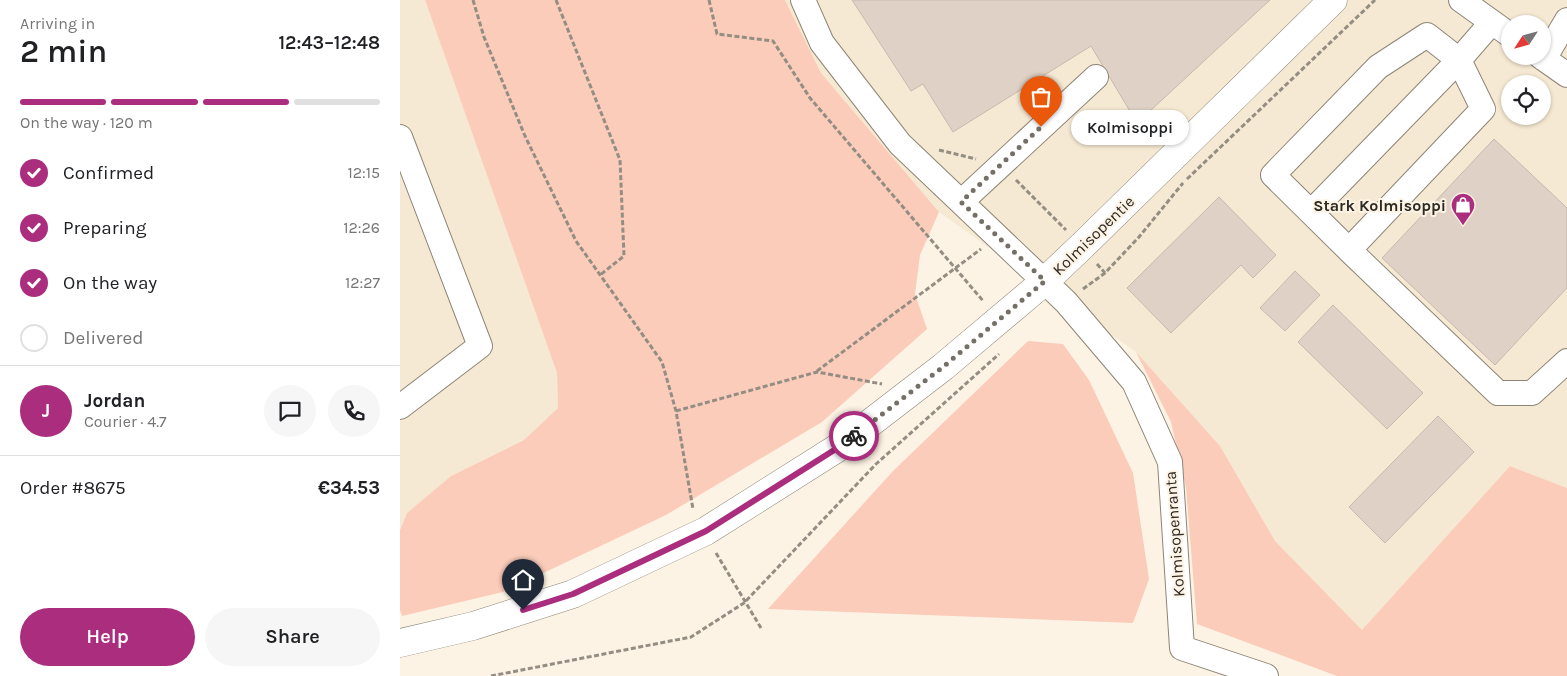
<!DOCTYPE html>
<html lang="en">
<head>
<meta charset="utf-8">
<style>
	body { margin:0; font-family:Karla,sans-serif; background:#f6f6f6; color:#202124; height:100vh; display:flex; flex-direction:column; font-size:19px; white-space:nowrap }
	* { box-sizing:border-box; margin:0 }
	p { font-size:16px; color:#757577 }
	.icon { flex:none; width:28px; height:28px; fill:none; stroke:currentColor; stroke-width:2; stroke-linecap:round; stroke-linejoin:round }
	.map { position:relative; flex:1; overflow:hidden }
	.panel { display:flex; flex-direction:column; background:#fff; width:400px }
	.panel>* { flex:none }
	.needle { width:32px; rotate:234deg }
	.fabs { position:absolute; left:1101px; top:15px; display:grid; gap:10px }
	.fabs a { display:grid; place-items:center; width:50px; height:50px; border-radius:50%; background:#fff; box-shadow:0 1px 4px #0004; font-size:25px }
	.pin { position:absolute; display:grid; place-items:center; width:42px; height:42px; color:#fff; margin:-51px -21px; border-radius:50% 50% 50% 0; rotate:-45deg; box-shadow:0 0 5px #0007 }
	.pin .icon { rotate:45deg }
	.courier { position:absolute; display:grid; place-items:center; width:50px; height:50px; margin:-25px; border:4px solid #ab2d7e; border-radius:50%; background:#fff; color:#222; box-shadow:0 1px 6px #0007 }
	.bubble { position:absolute; height:35px; border-radius:18px; background:#fff; box-shadow:0 1px 4px #0004; font-size:16px; font-weight:600; line-height:35px; text-align:center }
	.overview em { font-style:normal; font-weight:600 }
	.overview div { display:flex; flex-direction:column-reverse }
	.overview { display:flex; align-items:center; justify-content:space-between; height:85px; padding:0 20px }
	h1 { font-size:32px; font-weight:600; line-height:38px }
	.bar { display:grid; grid-template-columns:repeat(4,1fr); gap:8px 5px; align-content:center; height:60px; padding:0 20px }
	.bar i { height:6px; border-radius:4px; background:#e0e0e0 }
	.bar .selected { background:#ab2d7e }
	.bar p { grid-column:span 4 }
	.line { display:flex; align-items:center; gap:12px; padding:0 20px; border-top:1px solid #e0e0e0 }
	.line div { flex:1 }
	.round { display:grid; place-items:center; flex:none; width:52px; height:52px; border-radius:26px; background:#f6f6f6 }
	ol { padding:0 20px; list-style:none }
	li { display:flex; align-items:center; gap:15px; height:55px }
	li p { margin-inline-start:auto }
	li .icon { padding:5px; border-radius:50%; background:#ab2d7e; color:#fff; stroke-width:4 }
	li:last-child { color:#757577 }
	li i { width:28px; height:28px; border:2px solid #e0e0e0; border-radius:50% }
	.button { display:flex; gap:10px; margin-top:auto; padding:10px 20px }
	.button a { flex:1; height:58px; border-radius:30px; background:#ab2d7e; color:#fff; font-size:20px; font-weight:600; line-height:58px; text-align:center }
	.button a+a { background:#f6f6f6; color:#202124 }
	main { display:flex; flex:1; min-height:0 }
	.map>svg:first-child { display:block }
	.built { fill:#f6e9d3; fill-rule:evenodd }
	.green { fill:#fbccba }
	.building { fill:#dfd1c5; stroke:#c7b9ae }
	.lines { fill:none; stroke-linecap:round; stroke-linejoin:round }
	.minor-casing { stroke:#8d8577; stroke-width:26 }
	.major-casing { stroke:#8d8577; stroke-width:29 }
	.path { stroke:#938d83; stroke-width:3; stroke-dasharray:5 2.5; stroke-linecap:butt }
	.minor { stroke:#fff; stroke-width:24 }
	.major { stroke:#fff; stroke-width:28 }
	.done { stroke:#757067; stroke-width:5; stroke-dasharray:0 9 }
	.route { stroke:#ab2d7e; stroke-width:6 }
	.labels { text-anchor:middle; stroke-width:4; stroke-linejoin:round; paint-order:stroke }
	.poi-label { font-size:16px; font-weight:bold; fill:#2d2924; stroke:#fcf3e4; text-anchor:end }
	.street-label { font-size:16px; fill:#2d2924; stroke:#fcf3e4 }
</style>
</head>
<body>
<main>
<section class="panel">
<div class="overview"><div><h1>2 min</h1><p>Arriving in</p></div><em>12:43–12:48</em></div>
<div class="bar"><i class="selected"></i><i class="selected"></i><i class="selected"></i><i></i><p>On the way · 120 m</p></div>
<ol>
<li><svg class="icon" aria-label="check" viewBox="0 0 24 24"><path d="M5 12l5 5 9-10"/></svg>Confirmed<p>12:15</p></li>
<li><svg class="icon" aria-label="check" viewBox="0 0 24 24"><path d="M5 12l5 5 9-10"/></svg>Preparing<p>12:26</p></li>
<li><svg class="icon" aria-label="check" viewBox="0 0 24 24"><path d="M5 12l5 5 9-10"/></svg>On the way<p>12:27</p></li>
<li><i></i>Delivered</li>
</ol>
<div class="line" style="height:90px"><b class="round" style="background:#ab2d7e;color:#fff">J</b><div><b>Jordan</b><p>Courier · 4.7</p></div><a class="round"><svg class="icon" aria-label="chat" viewBox="0 0 24 24"><path d="M4 5h16v11H9l-5 4z"/></svg></a><a class="round"><svg class="icon" aria-label="phone" viewBox="0 0 24 24"><path d="M5 4h4l2 5-3 2q2 4 5 5l2-3 5 2v4C11 20 4 13 5 4z"/></svg></a></div>
<div class="line" style="height:65px"><div>Order #8675</div><b>€34.53</b></div>
<div class="button"><a>Help</a><a>Share</a></div>
</section>
<div class="map">
<svg width="1167" height="676" viewBox="0 0 1167 676">
	<rect width="100%" height="100%" fill="#fcf3e4"/>
	<path class="built" d="M0,0H25L157,373L158,408L124,440L51,476L7,513L0,530Z
		M385,0H1167V488L1110,466L962,630L875,541L820,446L736,352L539,212L421,73ZM1110,24H1142V56H1110ZM1110,84H1142V116H1110Z"/>
	<path class="green" d="M25,0H385L421,73L539,212L520,255L515,294L527,329L422,422L266,515L103,592L2,616L0,610V530L7,513L51,476L124,440L158,408L157,373Z
		M628,341L663,344L689,380L733,473L749,579L733,623L368,609L493,471Z
		M736,352L820,446L875,541L962,630L1110,466L1167,488V676H937L797,624L786,488L771,422Z"/>
	<path class="building" d="M452,0H870L737,123L691,46L553,132L523,84L511,91Z
		M1094,139L1167,208V288L1095,365L982,258Z
		M819,197L876,255L853,278L841,265L771,333L727,288Z
		M895,271L920,295L885,331L860,308Z
		M933,305L1023,393L987,429L898,342Z
		M1038,416L1074,452L985,543L949,507Z"/>
	<g class="lines">
		<defs>
			<path id="minor" d="M403,0L422,43L500,144L666,302L734,382L770,462L782,648L866,676
				M1061,0L1110,35
				M1140,56L1167,75
				M1144,59L1167,20
				M0,137L80,346L0,407
				M561,202L696,77
				M911,212L1059,60L1027,35L978,67L873,175L949,250L1083,109L1059,60L1092,22
				M949,250L1098,393H1132L1167,361"/>
			<path id="major" d="M0,643L73,626L173,594L306,531L439,447L543,367L645,281L682,246L933,0"/>
		</defs>
		<use href="#minor" class="minor-casing"/>
		<use href="#major" class="major-casing"/>
		<path class="path" d="M73,0L84,37L125,136L176,241L262,362L276,411L293,509
			M156,0L220,160L224,256L200,275
			M309,0L317,34L373,41L410,98L584,302
			M539,150L576,159
			M787,179L975,0
			M616,180L666,230
			M697,264L705,273
			M683,289L705,273L739,237L783,183
			M417,371L581,249
			M276,411L417,372L482,384
			M316,553L361,628
			M91,676L291,637L344,603L476,464L599,354"/>
		<use href="#minor" class="minor"/>
		<use href="#major" class="major"/>
	</g>
	<g class="lines">
		<path class="done" d="M454,436L543,367L645,281L561,202L641,127"/>
		<path class="route" d="M123,610L173,594L306,531L439,447L454,436"/>
	</g>
	<defs>
		<symbol id="shop-pin" viewBox="-11 -11 22 30"><path d="M0 17L-7.5 6A9.5 9.5 0 1 1 7.5 6Z" fill="#ab2d7e" stroke="#fcf3e4"/><path d="M-5-2.5h2.3a2.7 3.5 0 0 1 5.4 0H5L5.5 6h-11ZM-1.5-2.5h3a1.5 2.3 0 0 0-3 0Z" fill="#fff"/></symbol>
	</defs>
	<g fill-rule="evenodd">
		<use href="#shop-pin" x="1049" y="191" width="28" height="38"/>
	</g>
	<g class="labels">
		<g class="poi-label">
			<text x="1046" y="211">Stark Kolmisoppi</text>
		</g>
		<g class="street-label">
			<text transform="translate(693 235) rotate(-44)" y="6">Kolmisopentie</text>
			<text transform="translate(774 534) rotate(-94)" y="6">Kolmisopenranta</text>
		</g>
	</g>
</svg>
<div class="fabs">
<a><svg class="needle" viewBox="-14 -14 28 28"><path d="M0-13l5 13h-10z" fill="#e53935"/><path d="M0 13l5-13h-10z" fill="#757577"/></svg></a>
<a><svg class="icon" aria-label="locate" viewBox="0 0 24 24"><circle cx="12" cy="12" r="6"/><path d="M12 2v4M12 18v4M2 12h4M18 12h4"/></svg></a>
</div>
<div class="pin" style="left:641px;top:127px;background:#ea580c"><svg class="icon" aria-label="bag" viewBox="0 0 24 24"><path d="M5 8h14l-1 12H6zM9 8a3 3 0 0 1 6 0"/></svg></div>
<div class="pin" style="left:123px;top:610px;background:#1f2937"><svg class="icon" aria-label="home" viewBox="0 0 24 24"><path d="M3 11l9-7 9 7M6 9v11h12V9"/></svg></div>
<div class="courier" style="left:454px;top:436px"><svg class="icon" aria-label="bike" viewBox="0 0 24 24"><circle cx="6" cy="16" r="4"/><circle cx="18" cy="16" r="4"/><path d="M6 16l4-8h5l3 8M10 8l3 8H6M13 5h3"/></svg></div>
<div class="bubble" style="left:671px;top:110px;width:118px">Kolmisoppi</div>
</div>
</main>
</body>
</html>
